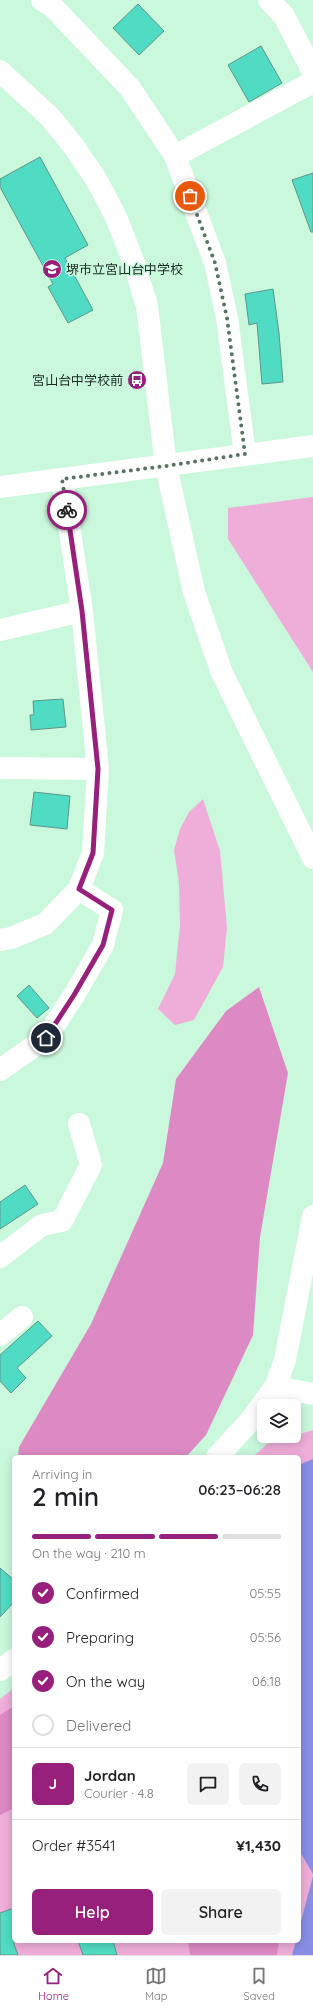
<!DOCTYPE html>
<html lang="en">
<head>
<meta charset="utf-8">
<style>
	body { margin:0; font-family:Quicksand,"Noto Sans JP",sans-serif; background:#f2f2f2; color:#202124; height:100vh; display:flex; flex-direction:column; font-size:15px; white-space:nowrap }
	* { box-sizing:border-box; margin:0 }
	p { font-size:13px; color:#757577 }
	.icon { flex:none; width:22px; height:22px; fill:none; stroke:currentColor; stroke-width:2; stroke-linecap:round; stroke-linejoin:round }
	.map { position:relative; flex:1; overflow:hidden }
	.details { position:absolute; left:12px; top:1455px; width:289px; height:488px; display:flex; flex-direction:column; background:#fff; border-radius:6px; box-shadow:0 2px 10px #0003 }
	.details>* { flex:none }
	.fabs { position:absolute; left:257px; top:1399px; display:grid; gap:8px }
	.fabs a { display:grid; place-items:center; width:44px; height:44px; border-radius:6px; background:#fff; box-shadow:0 2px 10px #0003; font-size:20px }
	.pin { position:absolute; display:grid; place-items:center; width:34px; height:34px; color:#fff; margin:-17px; border:2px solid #fff; border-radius:50%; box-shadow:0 1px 4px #0007 }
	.courier { position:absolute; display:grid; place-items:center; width:40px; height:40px; margin:-20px; border:3px solid #97207c; border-radius:50%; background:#fff; color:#222; box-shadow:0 1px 5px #0007 }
	.overview em { font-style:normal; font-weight:600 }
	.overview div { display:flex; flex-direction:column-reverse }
	.overview { display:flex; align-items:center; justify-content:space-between; height:68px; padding:0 20px }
	h1 { font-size:26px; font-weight:600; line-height:30px }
	.bar { display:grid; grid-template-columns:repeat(4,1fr); gap:6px 4px; align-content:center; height:48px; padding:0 20px }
	.bar i { height:5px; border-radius:3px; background:#e0e0e0 }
	.bar .active { background:#97207c }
	.bar p { grid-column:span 4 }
	.line { display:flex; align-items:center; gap:10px; padding:0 20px; border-top:1px solid #e0e0e0 }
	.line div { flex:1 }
	.round { display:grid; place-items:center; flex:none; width:42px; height:42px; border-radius:6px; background:#f2f2f2 }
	ol { padding:0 20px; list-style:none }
	li { display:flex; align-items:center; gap:12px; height:44px }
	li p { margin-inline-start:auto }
	li .icon { padding:4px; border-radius:50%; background:#97207c; color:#fff; stroke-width:4 }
	li:last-child { color:#757577 }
	li i { width:22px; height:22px; border:2px solid #e0e0e0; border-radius:50% }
	.button { display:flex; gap:8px; margin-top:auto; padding:8px 20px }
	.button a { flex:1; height:46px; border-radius:6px; background:#97207c; color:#fff; font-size:16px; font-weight:600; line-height:46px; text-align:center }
	.button a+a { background:#f2f2f2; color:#202124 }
	.tabs { display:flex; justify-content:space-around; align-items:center; height:56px; border-top:1px solid #e0e0e0; background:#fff; font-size:11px; color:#757577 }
	.tabs a { display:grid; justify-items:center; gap:2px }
	.tabs .active { color:#97207c }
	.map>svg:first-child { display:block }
	.green { fill:#efadd9 }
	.forest { fill:#dd89c3 }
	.water { fill:#888ee3 }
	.building { fill:#50dcc4; stroke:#5f9589 }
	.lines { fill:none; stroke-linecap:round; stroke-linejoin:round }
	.minor { stroke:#fff; stroke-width:22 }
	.done { stroke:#587363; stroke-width:4; stroke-dasharray:0 7.2 }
	.route { stroke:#97207c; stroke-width:5 }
	.labels { text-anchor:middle; stroke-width:3; stroke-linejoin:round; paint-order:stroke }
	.poi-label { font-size:13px; fill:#1a2c22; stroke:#caf8dd; text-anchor:start }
</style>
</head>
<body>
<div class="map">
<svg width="313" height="1955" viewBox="0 0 313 1955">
	<rect width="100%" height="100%" fill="#caf8dd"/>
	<path class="green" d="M313,497V672L228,539V508Z
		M203,799L220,851L227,927L223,967L194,1020L175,1025L158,1009L175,974L180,925L179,883L174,850L180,829L189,812Z
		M313,1430V1955H0V1699L14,1688V1941H299V1457H253L267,1444Z"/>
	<path class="forest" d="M259,987L288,1073L260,1237L253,1335L206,1435L186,1457H18L19,1447L91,1324L163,1163L176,1079L226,1011Z
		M14,1706V1808L0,1815V1715Z
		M188,1941H279L277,1955H190Z"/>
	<path class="water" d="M313,1459V1874L299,1850V1465Z
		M313,1876V1955H292L296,1941H299V1929Z"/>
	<path class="building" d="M138,4L164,31L139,55L113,28Z
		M261,46L282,83L249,102L228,65Z
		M40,157L88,245L65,258L93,310L68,323L48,287L53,284L0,187V179Z
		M313,173V232H311L292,180Z
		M273,289L279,333L283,382L262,384L257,323L249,325L245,294Z
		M63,699L66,727L31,730L30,715H34L33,701Z
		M34,792L70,796L67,829L30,825Z
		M29,985L49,1008L37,1018L17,996Z
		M25,1185L38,1204L0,1229V1202Z
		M38,1321L52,1336L17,1368L26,1378L11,1393L0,1381V1355Z
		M0,1568L14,1580V1602L0,1617Z
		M14,1908V1944L18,1955H0V1913Z
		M78,1941H113L117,1955H83Z"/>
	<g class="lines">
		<path class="minor" d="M42,0L53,7L130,88L175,156L215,263L227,318L245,454
			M269,0L284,16L313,72
			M0,71L50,117L72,144L96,179L116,217L134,263L147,306L166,466L194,592L222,673L313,858
			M175,156L313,82
			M0,487L313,446
			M0,630L82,611
			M0,768L98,769
			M0,940L11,938L45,924L79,889L93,853L98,769L82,611L62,479
			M0,1070L46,1038L74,995L103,945L112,910L79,889
			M0,1257L42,1225L62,1221L91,1165L79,1124
			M0,1335L22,1317
			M275,1387L313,1394
			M217,1457L251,1420L275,1387L285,1360L313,1216
			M0,1670L14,1660"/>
	</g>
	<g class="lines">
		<path class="done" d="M67,510L62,479L166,466L245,454L227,318L215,263L190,196"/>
		<path class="route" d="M46,1038L74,995L103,945L112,910L79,889L93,853L98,769L82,611L67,510"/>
	</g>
	<defs>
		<symbol id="school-disc" viewBox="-11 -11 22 22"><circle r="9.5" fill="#97207c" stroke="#caf8dd"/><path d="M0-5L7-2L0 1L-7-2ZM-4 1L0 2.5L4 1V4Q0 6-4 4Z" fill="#fff"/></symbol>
		<symbol id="bus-disc" viewBox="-11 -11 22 22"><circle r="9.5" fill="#97207c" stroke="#caf8dd"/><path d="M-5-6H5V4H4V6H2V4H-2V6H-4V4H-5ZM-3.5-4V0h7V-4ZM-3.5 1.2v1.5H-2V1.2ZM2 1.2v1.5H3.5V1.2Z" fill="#fff"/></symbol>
	</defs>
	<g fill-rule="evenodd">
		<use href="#school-disc" x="41" y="258" width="22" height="22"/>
		<use href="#bus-disc" x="126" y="369" width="22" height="22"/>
	</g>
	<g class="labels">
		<g class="poi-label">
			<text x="66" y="274">堺市立宮山台中学校</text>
			<text x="123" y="385" text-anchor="end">宮山台中学校前</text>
		</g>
	</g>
</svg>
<div class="fabs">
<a><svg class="icon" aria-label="layers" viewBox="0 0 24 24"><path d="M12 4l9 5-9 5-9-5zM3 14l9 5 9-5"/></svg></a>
</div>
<div class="pin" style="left:190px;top:196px;background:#ea580c"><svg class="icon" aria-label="bag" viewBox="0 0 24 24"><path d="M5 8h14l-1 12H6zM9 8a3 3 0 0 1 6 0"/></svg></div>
<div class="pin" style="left:46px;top:1038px;background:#1f2937"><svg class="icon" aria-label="home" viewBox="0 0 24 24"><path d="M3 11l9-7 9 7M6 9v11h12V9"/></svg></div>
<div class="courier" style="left:67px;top:510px"><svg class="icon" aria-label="bike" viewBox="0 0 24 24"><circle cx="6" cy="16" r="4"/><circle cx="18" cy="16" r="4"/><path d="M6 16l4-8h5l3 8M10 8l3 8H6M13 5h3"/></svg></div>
<section class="details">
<div class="overview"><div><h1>2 min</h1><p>Arriving in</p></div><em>06:23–06:28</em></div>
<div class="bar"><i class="active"></i><i class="active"></i><i class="active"></i><i></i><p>On the way · 210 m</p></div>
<ol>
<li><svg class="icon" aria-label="check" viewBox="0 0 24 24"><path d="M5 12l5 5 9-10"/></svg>Confirmed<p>05:55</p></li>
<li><svg class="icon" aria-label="check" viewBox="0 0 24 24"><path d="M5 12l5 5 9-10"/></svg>Preparing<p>05:56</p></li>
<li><svg class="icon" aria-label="check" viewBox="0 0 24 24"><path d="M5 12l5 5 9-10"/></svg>On the way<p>06:18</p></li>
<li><i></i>Delivered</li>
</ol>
<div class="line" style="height:72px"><b class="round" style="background:#97207c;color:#fff">J</b><div><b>Jordan</b><p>Courier · 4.8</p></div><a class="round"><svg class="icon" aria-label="chat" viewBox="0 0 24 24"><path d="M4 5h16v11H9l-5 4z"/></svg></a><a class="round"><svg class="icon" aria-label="phone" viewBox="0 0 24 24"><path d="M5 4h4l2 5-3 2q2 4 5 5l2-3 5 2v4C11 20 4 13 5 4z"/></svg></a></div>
<div class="line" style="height:52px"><div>Order #3541</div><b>¥1,430</b></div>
<div class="button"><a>Help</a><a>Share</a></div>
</section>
</div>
<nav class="tabs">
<a class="active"><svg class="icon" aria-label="home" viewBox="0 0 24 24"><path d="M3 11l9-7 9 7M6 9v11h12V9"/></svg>Home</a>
<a><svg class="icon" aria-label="map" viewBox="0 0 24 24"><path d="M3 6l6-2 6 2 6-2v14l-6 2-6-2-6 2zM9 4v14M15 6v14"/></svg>Map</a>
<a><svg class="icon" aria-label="saved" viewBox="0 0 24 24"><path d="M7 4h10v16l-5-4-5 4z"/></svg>Saved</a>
</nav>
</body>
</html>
